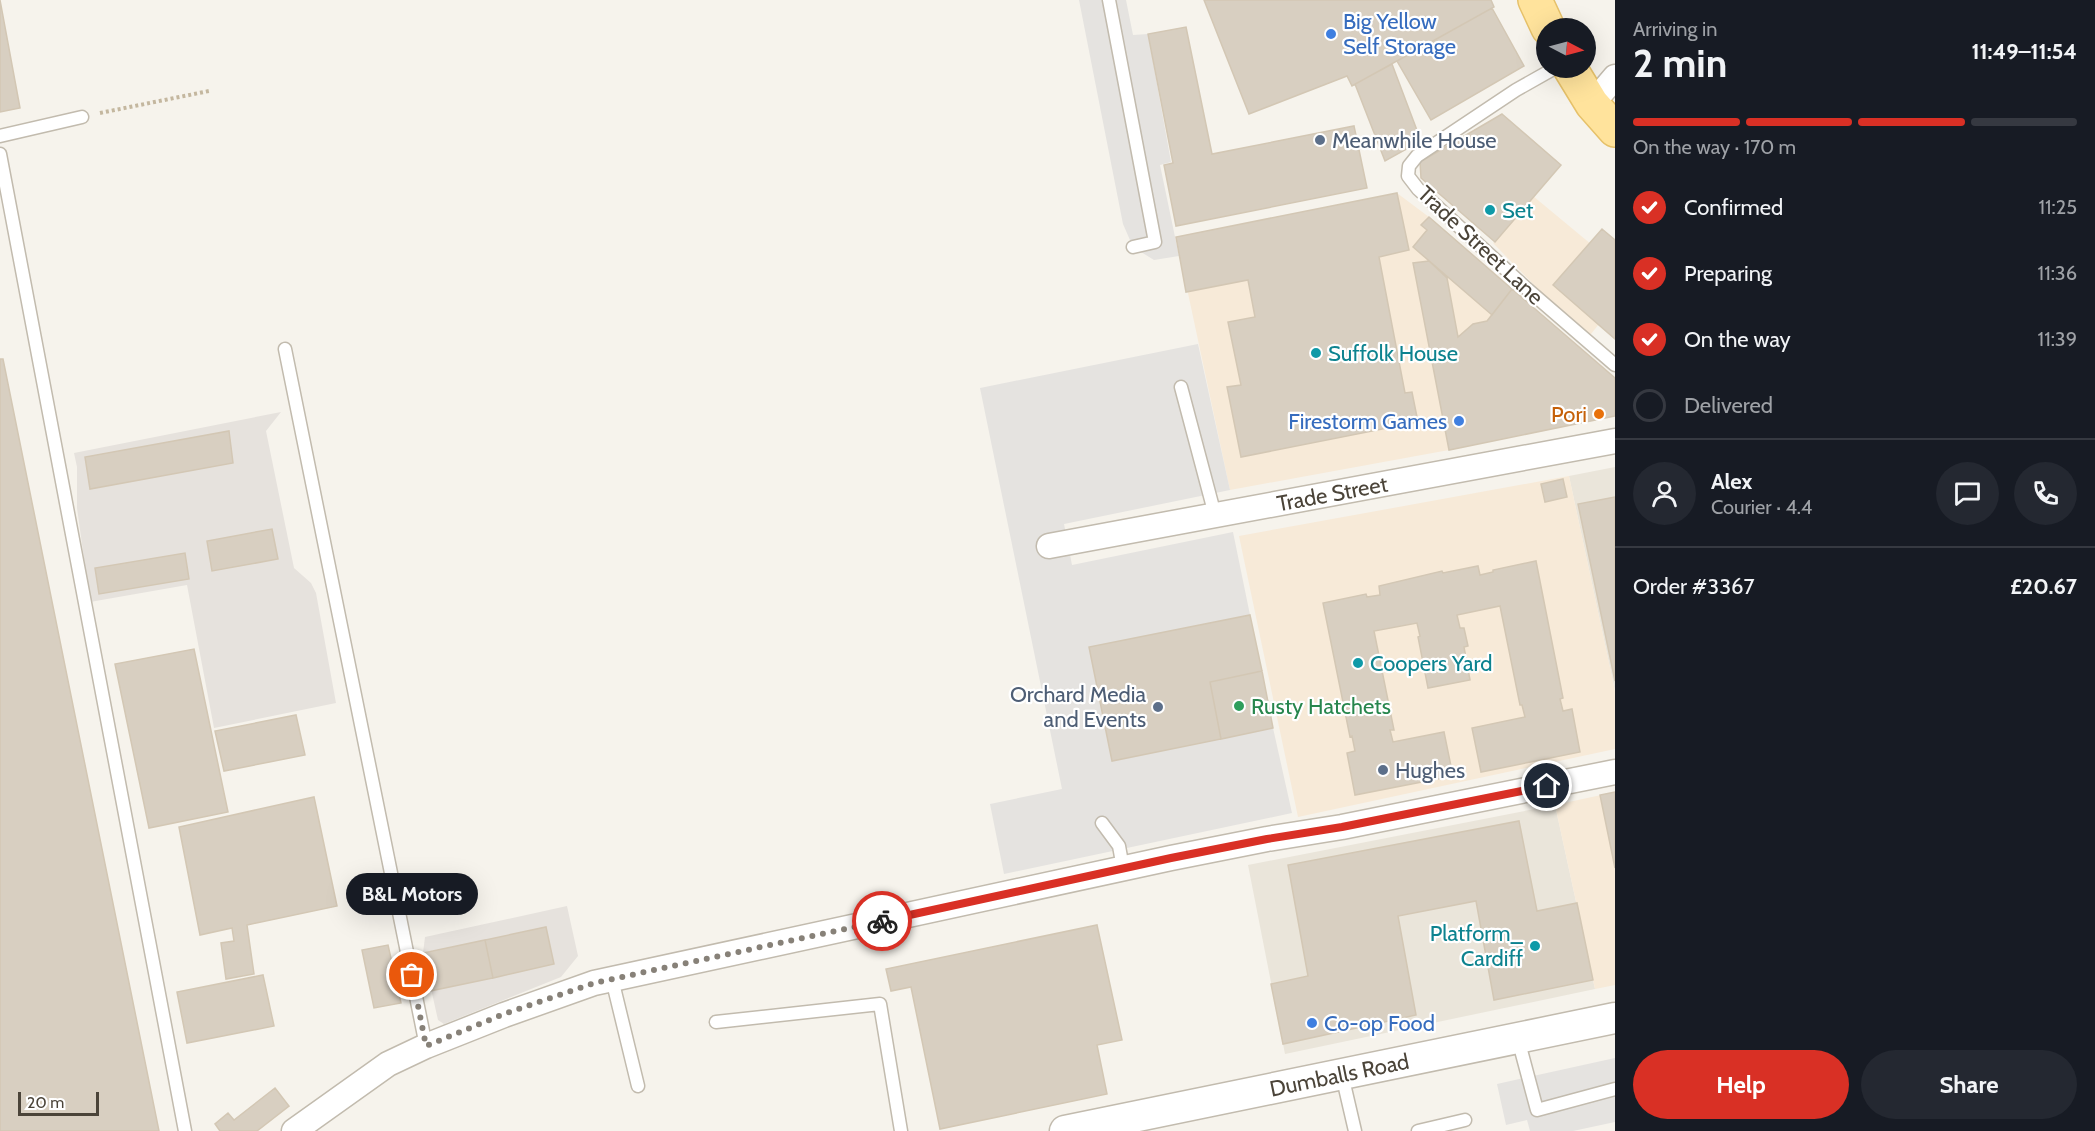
<!DOCTYPE html>
<html lang="en">
<head>
<meta charset="utf-8">
<style>
	body { margin:0; font-family:Cabin,sans-serif; background:#242831; color:#f1f3f6; height:100vh; display:flex; flex-direction:column; font-size:22px; white-space:nowrap }
	* { box-sizing:border-box; margin:0 }
	p { font-size:20px; color:#9ea1a6 }
	.icon { flex:none; width:33px; height:33px; fill:none; stroke:currentColor; stroke-width:2; stroke-linecap:round; stroke-linejoin:round }
	.map { position:relative; flex:1; overflow:hidden }
	.details { display:flex; flex-direction:column; background:#171b24; width:480px }
	.details>* { flex:none }
	.needle { width:39px; rotate:96deg }
	.controls { position:absolute; left:1536px; top:18px; display:grid; gap:12px }
	.controls a { display:grid; place-items:center; width:60px; height:60px; border-radius:50%; background:#171b24; box-shadow:0 6px 24px #0002; font-size:30px }
	.scale { position:absolute; left:18px; bottom:15px; width:81px; box-sizing:border-box; padding-left:6px; border:3px solid #4b4439; border-top:0; font-size:16px; line-height:21px; white-space:nowrap; color:#4b4439; -webkit-text-stroke:4px #fff; paint-order:stroke }
	.pin { position:absolute; display:grid; place-items:center; width:51px; height:51px; color:#fff; margin:-26px; border:3px solid #fff; border-radius:50%; box-shadow:0 2px 6px #0007 }
	.courier { position:absolute; display:grid; place-items:center; width:60px; height:60px; margin:-30px; border:4px solid #d93025; border-radius:50%; background:#fff; color:#222; box-shadow:0 2px 8px #0007 }
	.bubble { position:absolute; height:42px; border-radius:21px; background:#171b24; box-shadow:0 6px 24px #0002; font-size:20px; font-weight:800; line-height:42px; text-align:center }
	.summary em { font-style:normal; font-weight:800 }
	.summary div { display:flex; flex-direction:column-reverse }
	.summary { display:flex; align-items:center; justify-content:space-between; height:102px; padding:0 18px }
	h1 { font-size:39px; font-weight:800; line-height:45px }
	.bar { display:grid; grid-template-columns:repeat(4,1fr); gap:9px 6px; align-content:center; height:72px; padding:0 18px }
	.bar i { height:8px; border-radius:4px; background:#363941 }
	.bar .on { background:#d93025 }
	.bar p { grid-column:span 4 }
	.line { display:flex; align-items:center; gap:15px; padding:0 18px; border-top:2px solid #363941 }
	.line div { flex:1 }
	.round { display:grid; place-items:center; flex:none; width:63px; height:63px; border-radius:32px; background:#242831 }
	ol { padding:0 18px; list-style:none }
	li { display:flex; align-items:center; gap:18px; height:66px }
	li p { margin-inline-start:auto }
	li .icon { padding:6px; border-radius:50%; background:#d93025; color:#fff; stroke-width:4 }
	li:last-child { color:#9ea1a6 }
	li i { width:33px; height:33px; border:3px solid #363941; border-radius:50% }
	.cta { display:flex; gap:12px; margin-top:auto; padding:12px 18px }
	.cta a { flex:1; height:69px; border-radius:36px; background:#d93025; color:#fff; font-size:24px; font-weight:800; line-height:69px; text-align:center }
	.cta a+a { background:#242831; color:#f1f3f6 }
	main { display:flex; flex:1; min-height:0 }
	.map>svg:first-child { display:block }
	.residential { fill:#eae5da }
	.commercial { fill:#f7ead8 }
	.industrial { fill:#e6e2dd }
	.parking { fill:#e5e3e0 }
	.building { fill:#d8cfc1; stroke:#d3c7b4; stroke-width:1.5 }
	.lines { fill:none; stroke-linecap:round; stroke-linejoin:round }
	.service-casing { stroke:#c2bbae; stroke-width:15 }
	.minor-casing { stroke:#c2bbae; stroke-width:27 }
	.tertiary-casing { stroke:#c2bbae; stroke-width:33 }
	.primary-casing { stroke:#e6c16a; stroke-width:36 }
	.path { stroke:#c4b79f; stroke-width:4; stroke-dasharray:3 3; stroke-linecap:butt }
	.service { stroke:#fff; stroke-width:12 }
	.minor { stroke:#fff; stroke-width:24 }
	.tertiary { stroke:#fff; stroke-width:30 }
	.primary { stroke:#ffe39c; stroke-width:33 }
	.done { stroke:#878178; stroke-width:6; stroke-dasharray:0 10.8 }
	.route { stroke:#d93025; stroke-width:8 }
	.shop-dot { fill:#3f7fe0; stroke:#fff; stroke-width:2 }
	.service-dot { fill:#5c6f8a; stroke:#fff; stroke-width:2 }
	.culture-dot { fill:#0f9aa8; stroke:#fff; stroke-width:2 }
	.food-dot { fill:#e8710a; stroke:#fff; stroke-width:2 }
	.leisure-dot { fill:#2e9e5b; stroke:#fff; stroke-width:2 }
	.labels { text-anchor:middle; stroke-width:4.5; stroke-linejoin:round; paint-order:stroke }
	.shop-label { font-size:22px; fill:#366cbe; stroke:#fff; text-anchor:start }
	.service-label { font-size:22px; fill:#4e5e75; stroke:#fff; text-anchor:start }
	.culture-label { font-size:22px; fill:#0d838f; stroke:#fff; text-anchor:start }
	.street-label { font-size:22px; fill:#4b4439; stroke:#fff }
	.food-label { font-size:22px; fill:#c56008; stroke:#fff; text-anchor:end }
	.leisure-label { font-size:22px; fill:#27864d; stroke:#fff; text-anchor:start }
</style>
</head>
<body>
<main>
<div class="map">
<svg width="1615" height="1131" viewBox="0 0 1615 1131">
	<rect width="100%" height="100%" fill="#f6f3ec"/>
	<path class="residential" d="M1615,467V691L1569,476Z
		M1555,805L1595,989L1285,1054L1248,865Z"/>
	<path class="commercial" d="M1397,193L1429,217L1512,289L1544,430L1449,450L1230,490L1176,237Z
		M1533,196L1615,264V304L1587,339L1493,243Z
		M1569,476L1615,691V749L1298,817L1239,536Z
		M1615,792V985L1595,989L1555,805Z"/>
	<path class="industrial" d="M281,412L266,431L294,568L311,583L316,593L336,703L214,728L187,585L90,602L77,508V467L74,453Z
		M567,906L578,956L561,977L444,1024L438,1020L423,953L425,937Z"/>
	<path class="parking" d="M1079,0H1126L1133,35L1148,34L1171,162L1160,165L1179,256L1154,260L1133,247L1123,224Z
		M1198,344L1230,490L1064,524L1072,565L1233,532L1250,615L1090,647L1106,732L1113,761L1273,728L1292,813L1004,874L990,804L1062,789L980,388Z
		M1615,1058V1122L1573,1131H1530L1527,1120L1506,1125L1497,1084Z"/>
	<path class="building" d="M0,0L20,108L0,112Z
		M1204,0H1491L1494,7L1352,86L1347,76L1249,114Z
		M1492,8L1524,66L1431,120L1397,61Z
		M1186,27L1212,154L1354,126L1367,188L1176,226L1164,165L1173,163L1148,34Z
		M1392,64L1421,141L1385,161L1355,84Z
		M1502,114L1561,165L1495,242L1421,178L1420,162Z
		M1397,193L1409,250L1379,257L1405,393L1412,392L1418,422L1241,457L1227,387L1241,385L1228,322L1255,317L1248,280L1186,292L1176,237Z
		M1429,217L1512,289L1492,315L1413,247L1427,230L1421,225Z
		M1602,229L1615,240V339L1553,285Z
		M1429,261L1447,278L1458,337L1473,324L1487,321L1512,289L1615,378V416L1449,450L1413,263Z
		M0,359H3L159,1131H0Z
		M229,431L233,463L90,489L85,457Z
		M1563,479L1567,497L1545,502L1541,484Z
		M1615,497V681L1578,504Z
		M272,529L278,559L212,571L207,541Z
		M185,553L189,579L99,594L95,568Z
		M1536,561L1563,698L1560,699L1563,711L1572,709L1580,752L1481,772L1472,728L1525,717L1522,705H1520L1500,606L1457,615L1460,628H1464L1468,646L1464,647L1470,680L1428,688L1418,637L1420,636L1417,623L1374,631L1394,730H1390L1393,742L1444,732L1453,776L1355,795L1347,753L1355,751L1352,736L1350,737L1323,603L1366,594L1367,597L1380,595L1379,586L1442,571L1443,573L1478,566L1480,575L1493,572V570Z
		M1250,615L1262,671L1210,682L1221,739L1112,761L1089,647Z
		M194,649L228,812L149,828L115,664Z
		M1262,671L1273,728L1221,739L1210,682Z
		M296,715L305,755L224,771L215,731Z
		M1615,792V868L1600,795Z
		M314,797L337,906L247,925L254,974L226,979L221,943L234,941L232,928L200,935L179,827Z
		M1519,821L1537,911L1577,903L1593,980L1494,1000L1476,901L1398,916L1416,1015L1283,1044L1271,984L1308,976L1288,865Z
		M1097,925L1122,1040L1097,1045L1107,1094L940,1129L911,987L891,991L886,969Z
		M546,927L554,964L493,978L485,940Z
		M485,940L493,978L430,991L423,953Z
		M388,945L401,1003L374,1008L362,950Z
		M263,975L274,1026L187,1043L177,992Z
		M275,1088L289,1106L257,1131H220L215,1124L228,1113L234,1120Z"/>
	<g class="lines">
		<defs>
			<path id="service" d="M1109,0L1155,242L1133,247
				M1555,68L1516,90L1417,156L1409,166L1408,176L1418,189L1526,288L1615,365
				M0,136L82,117
				M0,154L185,1131
				M285,349L426,1046
				M1181,387L1215,515
				M1102,823L1119,846L1123,868
				M612,979L638,1086
				M716,1022L880,1004L901,1131
				M1518,1039L1537,1110L1615,1089
				M1342,1075L1355,1131
				M1418,1131L1465,1120"/>
			<g id="minor">
				<path d="M1592,104L1615,77"/>
				<path id="s1" d="M1049,546L1615,441"/>
				<path d="M294,1131L388,1064L426,1046L504,1015L594,983L1171,858L1267,839L1342,827L1615,772"/>
			</g>
			<g id="tertiary">
				<path id="s2" d="M1065,1131L1615,1018"/>
			</g>
			<path id="primary" d="M1535,0L1548,28
				M1570,68L1592,104L1615,130"/>
		</defs>
		<use href="#service" class="service-casing"/>
		<use href="#minor" class="minor-casing"/>
		<use href="#tertiary" class="tertiary-casing"/>
		<use href="#primary" class="primary-casing"/>
		<path class="path" d="M100,113L209,91"/>
		<use href="#service" class="service"/>
		<use href="#minor" class="minor"/>
		<use href="#tertiary" class="tertiary"/>
		<use href="#primary" class="primary"/>
	</g>
	<g class="lines">
		<path class="done" d="M412,975L426,1046L504,1014L594,983L882,921"/>
		<path class="route" d="M882,921L1171,858L1267,839L1342,827L1547,786"/>
	</g>
	<g class="shop-dot">
		<circle cx="1331" cy="34" r="6"/>
		<circle cx="1459" cy="421" r="6"/>
		<circle cx="1312" cy="1023" r="6"/>
	</g>
	<g class="service-dot">
		<circle cx="1320" cy="140" r="6"/>
		<circle cx="1158" cy="707" r="6"/>
		<circle cx="1383" cy="770" r="6"/>
	</g>
	<g class="culture-dot">
		<circle cx="1490" cy="210" r="6"/>
		<circle cx="1316" cy="353" r="6"/>
		<circle cx="1358" cy="663" r="6"/>
		<circle cx="1535" cy="946" r="6"/>
	</g>
	<circle class="food-dot" cx="1599" cy="414" r="6"/>
	<circle class="leisure-dot" cx="1239" cy="706" r="6"/>
	<g class="labels">
		<g class="shop-label">
			<text x="1343" y="29">Big Yellow<tspan x="1343" dy="25">Self Storage</tspan></text>
			<text x="1447" y="429" text-anchor="end">Firestorm Games</text>
			<text x="1324" y="1031">Co-op Food</text>
		</g>
		<g class="service-label">
			<text x="1332" y="148">Meanwhile House</text>
			<text x="1146" y="702" text-anchor="end">Orchard Media<tspan x="1146" dy="25">and Events</tspan></text>
			<text x="1395" y="778">Hughes</text>
		</g>
		<g class="culture-label">
			<text x="1502" y="218">Set</text>
			<text x="1328" y="361">Suffolk House</text>
			<text x="1370" y="671">Coopers Yard</text>
			<text x="1523" y="941" text-anchor="end">Platform_<tspan x="1523" dy="25">Cardiff</tspan></text>
		</g>
		<g class="street-label">
			<text transform="translate(1481 245) rotate(43)" y="8">Trade Street Lane</text>
			<text dy="8" stroke="none"><textPath href="#s1" startOffset="288">Trade Street</textPath></text>
			<text dy="8" stroke="none"><textPath href="#s2" startOffset="280">Dumballs Road</textPath></text>
		</g>
		<g class="food-label">
			<text x="1587" y="422">Pori</text>
		</g>
		<g class="leisure-label">
			<text x="1251" y="714">Rusty Hatchets</text>
		</g>
	</g>
</svg>
<div class="controls">
<a><svg class="needle" viewBox="-14 -14 28 28"><path d="M0-13l5 13h-10z" fill="#e53935"/><path d="M0 13l5-13h-10z" fill="#9ea1a6"/></svg></a>
</div>
<div class="scale">20 m</div>
<div class="pin" style="left:412px;top:975px;background:#ea580c"><svg class="icon" aria-label="bag" viewBox="0 0 24 24"><path d="M5 8h14l-1 12H6zM9 8a3 3 0 0 1 6 0"/></svg></div>
<div class="pin" style="left:1547px;top:786px;background:#1f2937"><svg class="icon" aria-label="home" viewBox="0 0 24 24"><path d="M3 11l9-7 9 7M6 9v11h12V9"/></svg></div>
<div class="courier" style="left:882px;top:921px"><svg class="icon" aria-label="bike" viewBox="0 0 24 24"><circle cx="6" cy="16" r="4"/><circle cx="18" cy="16" r="4"/><path d="M6 16l4-8h5l3 8M10 8l3 8H6M13 5h3"/></svg></div>
<div class="bubble" style="left:346px;top:873px;width:132px">B&amp;L Motors</div>
</div>
<section class="details">
<div class="summary"><div><h1>2 min</h1><p>Arriving in</p></div><em>11:49–11:54</em></div>
<div class="bar"><i class="on"></i><i class="on"></i><i class="on"></i><i></i><p>On the way · 170 m</p></div>
<ol>
<li><svg class="icon" aria-label="check" viewBox="0 0 24 24"><path d="M5 12l5 5 9-10"/></svg>Confirmed<p>11:25</p></li>
<li><svg class="icon" aria-label="check" viewBox="0 0 24 24"><path d="M5 12l5 5 9-10"/></svg>Preparing<p>11:36</p></li>
<li><svg class="icon" aria-label="check" viewBox="0 0 24 24"><path d="M5 12l5 5 9-10"/></svg>On the way<p>11:39</p></li>
<li><i></i>Delivered</li>
</ol>
<div class="line" style="height:108px"><a class="round"><svg class="icon" aria-label="person" viewBox="0 0 24 24"><circle cx="12" cy="8" r="4"/><path d="M4 21q1-7 8-7t8 7"/></svg></a><div><b>Alex</b><p>Courier · 4.4</p></div><a class="round"><svg class="icon" aria-label="chat" viewBox="0 0 24 24"><path d="M4 5h16v11H9l-5 4z"/></svg></a><a class="round"><svg class="icon" aria-label="phone" viewBox="0 0 24 24"><path d="M5 4h4l2 5-3 2q2 4 5 5l2-3 5 2v4C11 20 4 13 5 4z"/></svg></a></div>
<div class="line" style="height:78px"><div>Order #3367</div><b>£20.67</b></div>
<div class="cta"><a>Help</a><a>Share</a></div>
</section>
</main>
</body>
</html>
